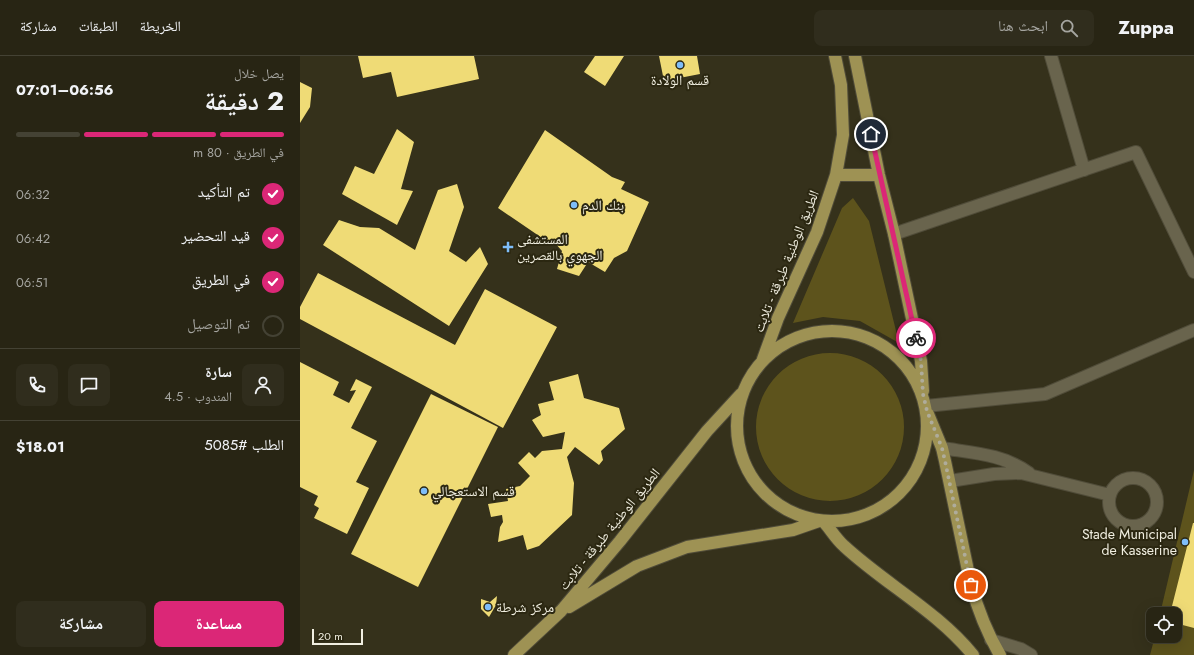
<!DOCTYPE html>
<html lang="ar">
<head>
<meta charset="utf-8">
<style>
	body { margin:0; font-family:Jost,"Noto Naskh Arabic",sans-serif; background:#302d1d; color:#f1f3f6; direction:rtl; height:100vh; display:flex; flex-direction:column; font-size:15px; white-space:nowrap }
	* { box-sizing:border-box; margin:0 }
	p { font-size:13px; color:#a5a5a0 }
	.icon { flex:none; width:22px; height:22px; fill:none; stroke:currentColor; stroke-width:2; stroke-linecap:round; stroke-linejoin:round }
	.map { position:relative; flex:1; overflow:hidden; direction:ltr }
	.side { display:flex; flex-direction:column; background:#282514; width:300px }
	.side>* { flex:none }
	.controls { position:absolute; left:846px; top:551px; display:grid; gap:8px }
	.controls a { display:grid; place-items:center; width:36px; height:36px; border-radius:8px; background:#282514; box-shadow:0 4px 16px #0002,0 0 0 1px #444234; font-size:20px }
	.scale { position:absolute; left:12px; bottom:10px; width:51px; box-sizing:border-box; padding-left:4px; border:2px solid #f0eee0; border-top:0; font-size:11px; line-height:14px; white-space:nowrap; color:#f0eee0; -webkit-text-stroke:3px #2b2711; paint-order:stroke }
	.pin { position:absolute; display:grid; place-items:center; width:34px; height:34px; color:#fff; margin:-17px; border:2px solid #fff; border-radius:50%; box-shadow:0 1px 4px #0007 }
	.courier { position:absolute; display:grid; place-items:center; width:40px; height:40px; margin:-20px; border:3px solid #db2777; border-radius:50%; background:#fff; color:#222; box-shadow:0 1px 5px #0007 }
	.head em { font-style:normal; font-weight:700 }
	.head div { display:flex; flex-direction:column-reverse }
	.head { display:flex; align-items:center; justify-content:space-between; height:68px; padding:0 16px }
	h1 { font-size:26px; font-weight:700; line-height:30px }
	.bar { display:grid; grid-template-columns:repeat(4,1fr); gap:6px 4px; align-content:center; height:48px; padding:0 16px }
	.bar i { height:5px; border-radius:3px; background:#444234 }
	.bar .active { background:#db2777 }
	.bar p { grid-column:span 4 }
	.line { display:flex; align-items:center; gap:10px; padding:0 16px; border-top:1px solid #444234 }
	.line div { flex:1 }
	.round { display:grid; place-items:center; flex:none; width:42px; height:42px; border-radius:8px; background:#302d1d }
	ol { padding:0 16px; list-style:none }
	li { display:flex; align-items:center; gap:12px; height:44px }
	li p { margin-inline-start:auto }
	li .icon { padding:4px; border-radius:50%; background:#db2777; color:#fff; stroke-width:4 }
	li:last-child { color:#a5a5a0 }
	li i { width:22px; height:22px; border:2px solid #444234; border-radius:50% }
	.cta { display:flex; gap:8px; margin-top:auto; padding:8px 16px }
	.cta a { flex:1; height:46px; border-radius:8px; background:#db2777; color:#fff; font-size:16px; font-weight:700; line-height:46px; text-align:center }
	.cta a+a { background:#302d1d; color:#f1f3f6 }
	header { display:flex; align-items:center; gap:24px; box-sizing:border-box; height:56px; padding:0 20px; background:#282514; border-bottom:1px solid #444234 }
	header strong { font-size:19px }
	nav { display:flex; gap:22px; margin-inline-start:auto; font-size:14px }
	.search { width:280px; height:36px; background:#302d1d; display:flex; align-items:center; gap:10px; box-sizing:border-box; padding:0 14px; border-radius:8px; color:#a5a5a0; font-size:15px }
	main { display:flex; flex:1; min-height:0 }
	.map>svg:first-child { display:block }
	.green { fill:#5d531c }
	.building { fill:#efdb76 }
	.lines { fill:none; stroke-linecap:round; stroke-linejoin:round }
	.minor-casing { stroke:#504c39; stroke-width:14 }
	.major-casing { stroke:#504c39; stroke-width:14 }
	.minor { stroke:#69644d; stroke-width:12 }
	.major { stroke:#9e9254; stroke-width:12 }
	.done { stroke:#afac9b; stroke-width:4; stroke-dasharray:0 7.2 }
	.route { stroke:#db2777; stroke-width:5 }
	.poi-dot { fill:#7ebdf9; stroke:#2b2711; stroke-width:1.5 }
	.labels { text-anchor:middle; stroke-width:4; stroke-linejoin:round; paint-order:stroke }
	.poi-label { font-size:14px; fill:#f0eee0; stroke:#2b2711; text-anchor:start }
	.street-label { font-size:14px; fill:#f0eee0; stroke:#2b2711 }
</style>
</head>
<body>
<header>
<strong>Zuppa</strong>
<div class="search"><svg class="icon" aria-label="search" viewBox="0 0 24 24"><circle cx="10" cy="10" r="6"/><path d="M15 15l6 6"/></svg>ابحث هنا</div>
<nav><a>الخريطة</a><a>الطبقات</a><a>مشاركة</a></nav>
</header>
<main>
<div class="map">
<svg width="894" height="599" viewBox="0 0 894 599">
	<rect width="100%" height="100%" fill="#35311b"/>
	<path class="green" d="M553,142L569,165L599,287L560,265L523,261L493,267L542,152Z
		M456 371a74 74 0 1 1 148 0a74 74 0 1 1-148 0Z
		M894,414V599H850L855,580H875V558H860Z"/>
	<path class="building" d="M58,0H174L179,23L97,41L91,16L63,22Z
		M295,0H324L305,30L284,16Z
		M359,0H397L400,18L364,25Z
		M0,26L12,32L10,51L0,67Z
		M97,73L114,86L101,133L113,135L97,169L42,138L55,110L74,118Z
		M245,74L312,121L325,126L321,133L349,146L327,195L314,202L305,216L288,206L279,220L257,213L262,195L255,187L245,184L198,152Z
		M157,128L164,151L149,195L166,206L180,191L188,208L149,270L23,189L39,164L60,171L79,172L115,194L138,134Z
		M18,217L155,289L185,233L257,271L203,372L0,263V251Z
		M0,306L39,326L33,339L49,347L56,334L50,335L56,323L72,331L51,372L77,385L56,426L69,432L47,478L14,462L19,452L14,449L18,440L0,431Z
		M278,318L284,342L319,352L325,373L301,395L303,404L299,409L275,391L267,401L274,427L272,459L239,490L227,494L223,479L198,486L200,471L203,466L202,459L191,461L188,448L208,445L206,433L220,430L230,420L218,407L229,396L235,402L242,395L262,393L265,376L243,381L232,364L241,359L238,348L254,344L249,326Z
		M131,338L198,371L118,531L51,498Z
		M893,467H894V572L875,567V558H870Z
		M197,540L196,549L189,561L181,553V543L190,546Z"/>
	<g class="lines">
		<defs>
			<path id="minor" d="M751,0L784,114
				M594,178L836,96L894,216
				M626,350L745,338L894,274
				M642,392C673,397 703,398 729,417
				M809 446a24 24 0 1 1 48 0a24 24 0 1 1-48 0Z
				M650,425L694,418L721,417L810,439
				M691,584L721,593L731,599"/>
			<path id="major" d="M555,0L579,119L594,178L621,305L623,335
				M536,119H579
				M437 370a95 95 0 1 1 190 0a95 95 0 1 1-190 0Z
				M463,303L478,262L517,176L536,119L543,79L541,29L535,0
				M628,358L642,392L645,405L671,529C678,554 687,577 700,599
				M524,466C531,474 536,483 544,490C585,528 637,555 673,599
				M269,551L337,510L387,491L493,474L519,465
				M214,599L261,555L320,485L407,375L441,338"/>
		</defs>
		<use href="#minor" class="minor-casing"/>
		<use href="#major" class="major-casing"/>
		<use href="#minor" class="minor"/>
		<use href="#major" class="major"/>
	</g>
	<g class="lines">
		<path class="done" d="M616,282L621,305L623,338L627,355L642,392L645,405L671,529"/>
		<path class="route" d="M571,78L616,282"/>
	</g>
	<g class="poi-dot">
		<circle cx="380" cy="9" r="4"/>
		<circle cx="274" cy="149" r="4"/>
		<path d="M206 185h4v4h4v4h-4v4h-4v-4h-4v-4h4z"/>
		<circle cx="124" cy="435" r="4"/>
		<circle cx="885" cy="486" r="4"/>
		<circle cx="188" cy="551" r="4"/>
	</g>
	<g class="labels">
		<g class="poi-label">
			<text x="380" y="29" text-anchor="middle">قسم الولادة</text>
			<text x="282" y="154">بنك الدم</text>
			<text x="217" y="188">المستشفى<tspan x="217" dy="16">الجهوي بالقصرين</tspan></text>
			<text x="132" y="440">قسم الاستعجالي</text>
			<text x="877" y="483" text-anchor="end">Stade Municipal<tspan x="877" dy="16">de Kasserine</tspan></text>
			<text x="196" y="556">مركز شرطة</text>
		</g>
		<g class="street-label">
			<text transform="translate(486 205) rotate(-68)" y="5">الطريق الوطنية طبرقة - تلابت</text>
			<text transform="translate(309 473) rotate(-51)" y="5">الطريق الوطنية طبرقة - تلابت</text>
		</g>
	</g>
</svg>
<div class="controls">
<a><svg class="icon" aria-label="locate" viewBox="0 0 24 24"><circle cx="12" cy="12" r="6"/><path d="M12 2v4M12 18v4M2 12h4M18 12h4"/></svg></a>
</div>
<div class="scale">20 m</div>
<div class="pin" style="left:671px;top:529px;background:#ea580c"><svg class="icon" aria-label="bag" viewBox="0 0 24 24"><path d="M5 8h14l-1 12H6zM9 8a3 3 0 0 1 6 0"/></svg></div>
<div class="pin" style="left:571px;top:78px;background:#1f2937"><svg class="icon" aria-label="home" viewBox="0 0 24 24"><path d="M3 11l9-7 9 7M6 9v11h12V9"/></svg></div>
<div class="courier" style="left:616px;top:282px"><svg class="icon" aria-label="bike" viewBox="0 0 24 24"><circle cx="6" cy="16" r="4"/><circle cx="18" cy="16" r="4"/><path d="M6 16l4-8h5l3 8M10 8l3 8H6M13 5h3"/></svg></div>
</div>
<section class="side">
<div class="head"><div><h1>2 دقيقة</h1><p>يصل خلال</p></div><em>06:56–07:01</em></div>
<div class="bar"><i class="active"></i><i class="active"></i><i class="active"></i><i></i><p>في الطريق · 80 m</p></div>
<ol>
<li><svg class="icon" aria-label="check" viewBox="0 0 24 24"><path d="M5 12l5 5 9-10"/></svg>تم التأكيد<p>06:32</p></li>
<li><svg class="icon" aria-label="check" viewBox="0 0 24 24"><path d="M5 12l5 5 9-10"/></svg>قيد التحضير<p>06:42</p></li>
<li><svg class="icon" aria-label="check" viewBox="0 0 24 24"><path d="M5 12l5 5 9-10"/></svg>في الطريق<p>06:51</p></li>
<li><i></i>تم التوصيل</li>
</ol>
<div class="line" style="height:72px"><a class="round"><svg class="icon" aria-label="person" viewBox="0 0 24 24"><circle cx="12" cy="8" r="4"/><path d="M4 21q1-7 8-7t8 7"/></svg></a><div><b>سارة</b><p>المندوب · 4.5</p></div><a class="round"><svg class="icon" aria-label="chat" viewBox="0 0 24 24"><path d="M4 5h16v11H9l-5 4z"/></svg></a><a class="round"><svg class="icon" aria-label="phone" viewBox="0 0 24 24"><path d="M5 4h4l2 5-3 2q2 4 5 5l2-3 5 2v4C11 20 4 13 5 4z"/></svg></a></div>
<div class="line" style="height:52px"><div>الطلب #5085</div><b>$18.01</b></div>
<div class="cta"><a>مساعدة</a><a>مشاركة</a></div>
</section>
</main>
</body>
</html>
